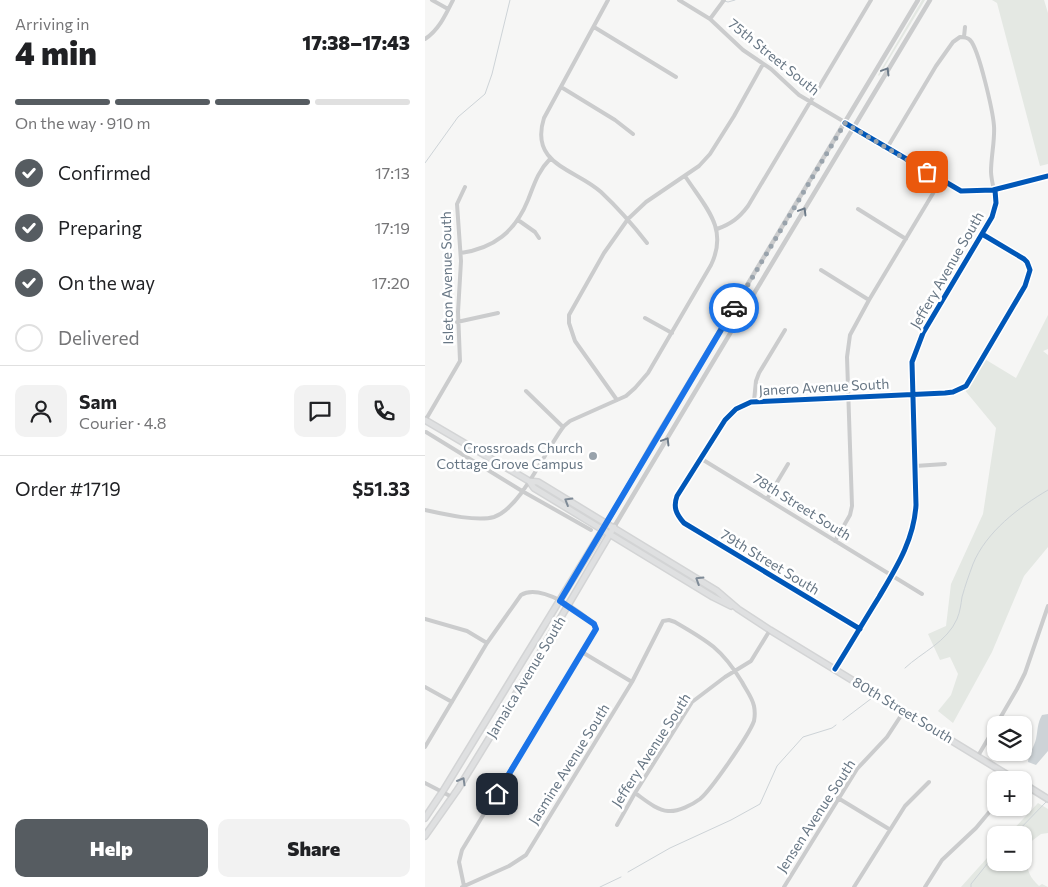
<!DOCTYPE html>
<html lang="en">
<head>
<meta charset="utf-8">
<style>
	body { margin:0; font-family:Commissioner,sans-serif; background:#f2f2f2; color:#202124; height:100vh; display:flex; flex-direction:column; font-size:19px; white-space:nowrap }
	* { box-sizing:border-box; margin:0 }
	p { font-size:16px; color:#757577 }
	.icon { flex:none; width:28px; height:28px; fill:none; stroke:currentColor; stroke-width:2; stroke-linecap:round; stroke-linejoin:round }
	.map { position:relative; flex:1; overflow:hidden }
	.details { display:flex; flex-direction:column; background:#fff; width:425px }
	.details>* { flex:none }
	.fabs { position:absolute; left:562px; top:716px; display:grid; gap:10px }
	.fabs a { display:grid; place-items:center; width:45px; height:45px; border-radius:10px; background:#fff; box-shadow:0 1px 4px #0004; font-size:25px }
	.pin { position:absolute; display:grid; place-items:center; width:42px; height:42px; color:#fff; margin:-21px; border-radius:10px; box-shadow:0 2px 8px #0006 }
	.courier { position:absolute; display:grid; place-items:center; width:50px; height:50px; margin:-25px; border:4px solid #1a73e8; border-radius:50%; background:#fff; color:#222; box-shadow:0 1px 6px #0007 }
	.summary em { font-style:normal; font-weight:800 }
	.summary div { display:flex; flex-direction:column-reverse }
	.summary { display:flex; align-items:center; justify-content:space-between; height:85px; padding:0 15px }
	h1 { font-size:32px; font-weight:800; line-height:38px }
	.bar { display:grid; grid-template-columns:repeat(4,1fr); gap:8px 5px; align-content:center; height:60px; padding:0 15px }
	.bar i { height:6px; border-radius:4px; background:#e0e0e0 }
	.bar .active { background:#565c61 }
	.bar p { grid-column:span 4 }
	.line { display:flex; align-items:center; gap:12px; padding:0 15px; border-top:1px solid #e0e0e0 }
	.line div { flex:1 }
	.round { display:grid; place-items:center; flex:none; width:52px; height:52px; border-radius:10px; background:#f2f2f2 }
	ol { padding:0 15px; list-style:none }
	li { display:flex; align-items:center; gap:15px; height:55px }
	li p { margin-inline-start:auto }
	li .icon { padding:5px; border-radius:50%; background:#565c61; color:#fff; stroke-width:4 }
	li:last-child { color:#757577 }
	li i { width:28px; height:28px; border:2px solid #e0e0e0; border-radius:50% }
	.action { display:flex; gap:10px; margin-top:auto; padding:10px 15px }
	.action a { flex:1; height:58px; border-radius:10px; background:#565c61; color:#fff; font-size:20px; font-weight:800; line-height:58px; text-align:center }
	.action a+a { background:#f2f2f2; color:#202124 }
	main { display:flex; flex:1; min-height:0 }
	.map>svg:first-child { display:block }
	.green { fill:#e4e8e3 }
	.water { fill:#cdd3d7 }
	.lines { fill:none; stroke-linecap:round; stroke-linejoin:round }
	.stream { stroke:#cdd3d7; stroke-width:1 }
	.secondary-casing { stroke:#d3d4d5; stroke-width:8 }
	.minor { stroke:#cbcccd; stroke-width:4 }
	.tertiary { stroke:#cbcccd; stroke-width:4.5 }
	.secondary { stroke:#dfe0e1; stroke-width:5 }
	.cycleway-casing { stroke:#fff; stroke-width:8 }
	.cycleway { stroke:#0057b8; stroke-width:5 }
	.oneway { stroke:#6c7a88 }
	.oneway2 { stroke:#7f8b97 }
	.done { stroke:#99a3ac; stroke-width:5; stroke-dasharray:0 9 }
	.route { stroke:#1a73e8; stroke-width:6 }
	.poi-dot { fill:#99a3ac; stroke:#fff; stroke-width:2 }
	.labels { text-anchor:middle; stroke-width:5; stroke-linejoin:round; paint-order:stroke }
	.street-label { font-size:14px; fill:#677684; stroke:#fff }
	.poi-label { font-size:14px; fill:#677684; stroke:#fff; text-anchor:end }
</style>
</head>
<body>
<main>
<section class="details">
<div class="summary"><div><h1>4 min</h1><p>Arriving in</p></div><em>17:38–17:43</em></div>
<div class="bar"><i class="active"></i><i class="active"></i><i class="active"></i><i></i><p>On the way · 910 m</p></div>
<ol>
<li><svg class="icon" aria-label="check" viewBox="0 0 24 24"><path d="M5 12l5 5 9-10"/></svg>Confirmed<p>17:13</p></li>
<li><svg class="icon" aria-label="check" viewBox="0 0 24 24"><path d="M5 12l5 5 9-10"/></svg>Preparing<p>17:19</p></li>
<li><svg class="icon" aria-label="check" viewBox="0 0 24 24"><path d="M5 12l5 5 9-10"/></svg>On the way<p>17:20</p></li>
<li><i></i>Delivered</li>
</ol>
<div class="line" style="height:90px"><a class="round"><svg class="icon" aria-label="person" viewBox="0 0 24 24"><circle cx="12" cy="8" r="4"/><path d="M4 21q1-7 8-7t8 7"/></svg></a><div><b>Sam</b><p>Courier · 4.8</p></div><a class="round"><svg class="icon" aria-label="chat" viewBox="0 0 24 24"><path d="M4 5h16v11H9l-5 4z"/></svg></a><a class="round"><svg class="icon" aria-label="phone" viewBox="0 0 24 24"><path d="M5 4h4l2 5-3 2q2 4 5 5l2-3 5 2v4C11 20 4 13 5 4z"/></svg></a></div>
<div class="line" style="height:65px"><div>Order #1719</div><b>$51.33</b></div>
<div class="action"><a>Help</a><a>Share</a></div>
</section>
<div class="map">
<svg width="623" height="887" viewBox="0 0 623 887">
	<rect width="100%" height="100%" fill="#f6f6f5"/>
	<path class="green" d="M497,0H500L454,76L453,75Z
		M567,0H619L623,13V164L615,166L572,3Z
		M623,315V349L618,351L623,355V547L599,576L567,652L528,723L513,711L526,695L533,674L525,657L515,660L503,634L521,626L526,584L558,514L571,428L538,388L558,358L591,378Z
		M613,803L623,809V833L616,834L604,843C602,863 599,872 614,886L617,884L623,887H536L571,848V862H599V835H583Z"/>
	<path class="water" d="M623,714V751L611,765L603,762C604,753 609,747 611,739C613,730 612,724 617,715Z"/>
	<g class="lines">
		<path class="stream" d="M296,0L303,2L310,0
			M0,163L33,117L60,94L67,74L85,0
			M480,668C497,652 522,642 532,619C535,612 536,604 537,597C540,586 544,575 548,564C561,532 594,507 623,490
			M418,720L447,698
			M589,835L622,801
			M203,872L245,848L306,820L335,804L352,766L378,737L407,728L411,725
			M175,887L196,877
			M546,887V884L571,853"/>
		<defs>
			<path id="secondary" d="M0,420L104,481L113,482L292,591L313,609L345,630L591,780
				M104,481L109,488L288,597L306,606
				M599,784L623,799
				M0,818L18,791L182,523
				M0,836L33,789L76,719L189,527"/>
		</defs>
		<use href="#secondary" class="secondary-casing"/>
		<path class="minor" d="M7,0L23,9
			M183,0L119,118C104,165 151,169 176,192C193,208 208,225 222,243
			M254,0L285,19L318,50L346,69L374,95L536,191L568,190L623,176
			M285,19L299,0
			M169,27L251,77
			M539,37L540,27
			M0,39C14,30 21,14 28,0
			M136,87L190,120L208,134
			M433,209L481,239
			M93,220L110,232L114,238
			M292,229C306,224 314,218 323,206L446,0
			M36,253C69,248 90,232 103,200C109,185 113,171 125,159
			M396,270L444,300
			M220,318L247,333
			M32,322L73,313
			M101,391L138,427
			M192,400L150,341L144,323V315L179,253L203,219L221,202L274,166L285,154L309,116L338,64
			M329,401L331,381L334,373L360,330
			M0,421L35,361L33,312L36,261L32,204L40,187
			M1,432L97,491L166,530
			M275,458L497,594
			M490,466L520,464
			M342,499L363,464
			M0,510C18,514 52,522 69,517C96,508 121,449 139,426L145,421L201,396L210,388L223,373L286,265C304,228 280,207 260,176
			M410,541L425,515L427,506L422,357L425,335L444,300L516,180
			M0,619L42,631L62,643
			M435,629L259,523C251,514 248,507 252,496L300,420L311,409L326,402L520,393L528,392L541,386L600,286L605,270L602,262L599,259L557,234
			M157,652L207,682
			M410,669C425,645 439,621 454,597C471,568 489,540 491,505L487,362L493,344L567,217C575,197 567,191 566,172C566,156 570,141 569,126C568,112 554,49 545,40C542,37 539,37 535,37L528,42L511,66L462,148
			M0,687L27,702
			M0,747L62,643L96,595C115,583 157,611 170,626L171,629L157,652L37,850L34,862L39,886
			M553,756L592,689L600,673L623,606
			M0,783L27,797
			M210,793C219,799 231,810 243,811C253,812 267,805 275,799C286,790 324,735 329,721C330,716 330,711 329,706C327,697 321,690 317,682C297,649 283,641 250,622L244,620L238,621
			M413,798L464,829
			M192,825L210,793L267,702L300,677L326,661L345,630
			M37,887L84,866L101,855L207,682L238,621
			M359,887L432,769L462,737L479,711
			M429,887L480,806L504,782
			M500,887L517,860L551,828L571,804"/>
		<path class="tertiary" d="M182,523L225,447L493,0
			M189,527L505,0"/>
		<use href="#secondary" class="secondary"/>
		<defs>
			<path id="cycleway" d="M420,123L536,191L568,190L623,176
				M435,629L259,523C251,514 248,507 252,496L300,420L311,409L326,402L520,393L528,392L541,386L600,286L605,270L602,262L599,259L557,234
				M410,669C425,645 439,621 454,597C471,568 489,540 491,505L487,362L498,333L567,217L571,203L570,190"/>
		</defs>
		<use href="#cycleway" class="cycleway-casing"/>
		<use href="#cycleway" class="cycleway"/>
	</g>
	<defs><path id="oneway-chevron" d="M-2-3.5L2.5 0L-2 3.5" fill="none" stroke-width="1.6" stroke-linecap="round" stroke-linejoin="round" transform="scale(1.25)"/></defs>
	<g class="oneway">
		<use href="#oneway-chevron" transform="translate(461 71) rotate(-59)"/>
		<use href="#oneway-chevron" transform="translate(378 211) rotate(-59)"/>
		<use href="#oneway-chevron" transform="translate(241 441) rotate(-59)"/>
	</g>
	<g class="oneway2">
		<use href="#oneway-chevron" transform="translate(143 501) rotate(-149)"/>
		<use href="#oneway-chevron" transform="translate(274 580) rotate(-148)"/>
		<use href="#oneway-chevron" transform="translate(37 781) rotate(-60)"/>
	</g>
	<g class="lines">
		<path class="done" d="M309,308L420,123L502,172"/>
		<path class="route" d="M72,794L171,629L169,624L135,601L309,308"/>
	</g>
	<circle class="poi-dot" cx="168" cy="456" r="5"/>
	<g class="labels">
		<g class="street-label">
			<text transform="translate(349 57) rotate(39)" y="5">75th Street South</text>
			<text transform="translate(522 270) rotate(-60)" y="5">Jeffery Avenue South</text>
			<text transform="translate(22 278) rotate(-91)" y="5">Isleton Avenue South</text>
			<text transform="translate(399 387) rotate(-3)" y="5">Janero Avenue South</text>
			<text transform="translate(377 507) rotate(32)" y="5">78th Street South</text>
			<text transform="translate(345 562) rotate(31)" y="5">79th Street South</text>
			<text transform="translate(101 677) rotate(-59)" y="5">Jamaica Avenue South</text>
			<text transform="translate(478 710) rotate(31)" y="5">80th Street South</text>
			<text transform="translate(226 750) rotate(-57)" y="5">Jeffery Avenue South</text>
			<text transform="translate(144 764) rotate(-58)" y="5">Jasmine Avenue South</text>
			<text transform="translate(391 816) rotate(-57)" y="5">Jensen Avenue South</text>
		</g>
		<g class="poi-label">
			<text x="158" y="453">Crossroads Church<tspan x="158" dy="16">Cottage Grove Campus</tspan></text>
		</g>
	</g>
</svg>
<div class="fabs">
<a><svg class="icon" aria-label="layers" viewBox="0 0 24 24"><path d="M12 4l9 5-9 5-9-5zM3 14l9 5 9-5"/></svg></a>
<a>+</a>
<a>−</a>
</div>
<div class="pin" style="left:502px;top:172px;background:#ea580c"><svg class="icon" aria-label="bag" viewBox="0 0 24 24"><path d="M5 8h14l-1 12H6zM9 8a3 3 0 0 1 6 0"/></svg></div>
<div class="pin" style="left:72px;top:794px;background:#1f2937"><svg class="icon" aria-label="home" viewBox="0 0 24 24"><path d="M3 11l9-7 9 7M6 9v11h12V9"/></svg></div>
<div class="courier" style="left:309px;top:308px"><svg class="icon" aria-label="car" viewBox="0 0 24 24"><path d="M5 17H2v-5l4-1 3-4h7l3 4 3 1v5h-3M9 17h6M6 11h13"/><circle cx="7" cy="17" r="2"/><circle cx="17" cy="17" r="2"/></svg></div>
</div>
</main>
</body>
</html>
